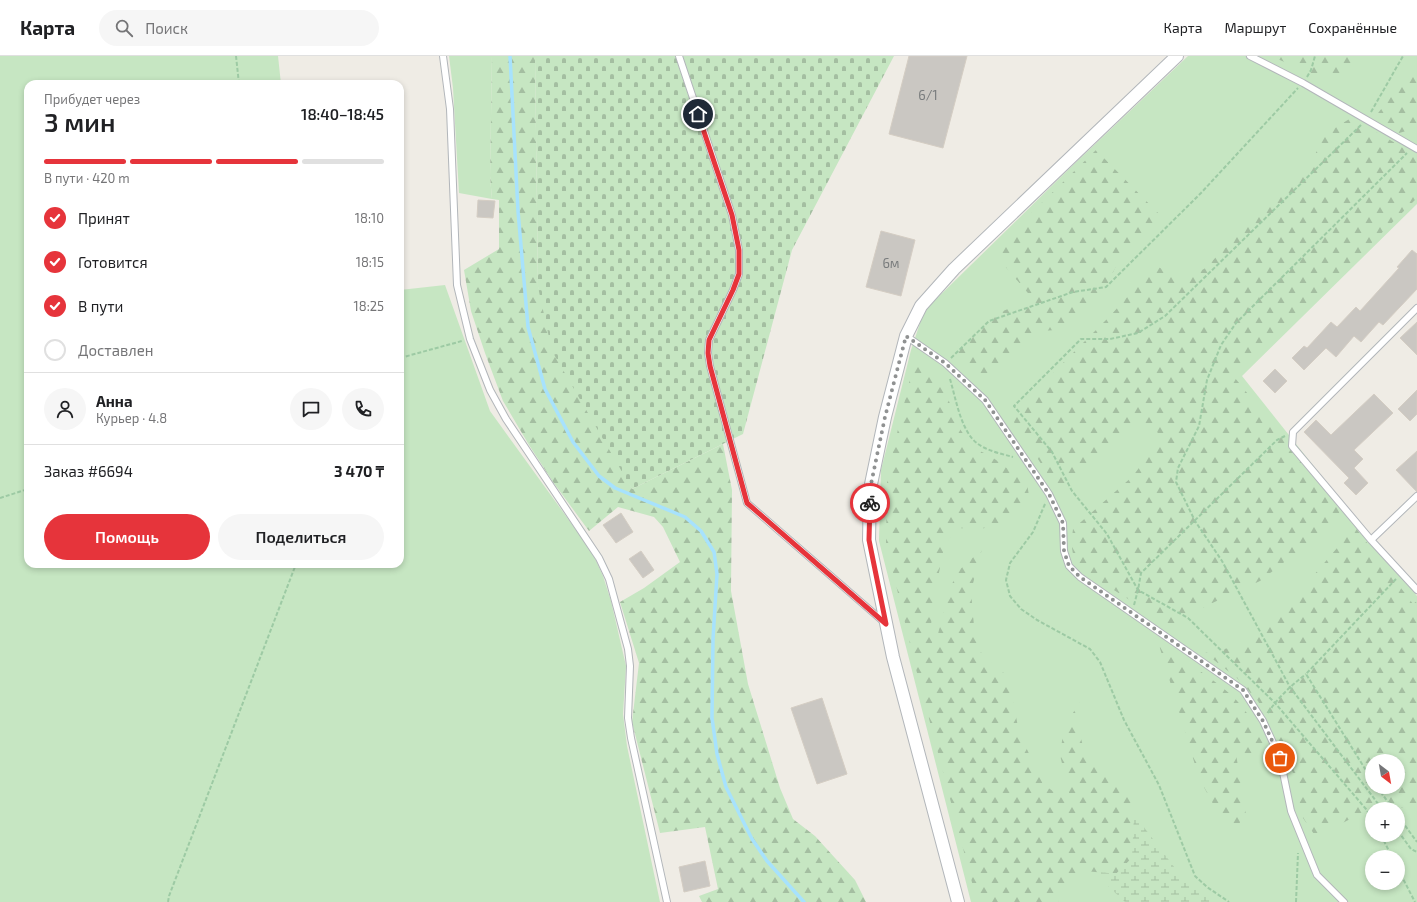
<!DOCTYPE html>
<html lang="ru">
<head>
<meta charset="utf-8">
<style>
	body { margin:0; font-family:"Exo 2",sans-serif; background:#f6f6f6; color:#202124; height:100vh; display:flex; flex-direction:column; font-size:15px; white-space:nowrap }
	* { box-sizing:border-box; margin:0 }
	p { font-size:13px; color:#757577 }
	.icon { flex:none; width:22px; height:22px; fill:none; stroke:currentColor; stroke-width:2; stroke-linecap:round; stroke-linejoin:round }
	.map { position:relative; flex:1; overflow:hidden }
	.sheet { position:absolute; left:24px; top:24px; width:380px; height:488px; display:flex; flex-direction:column; background:#fff; border-radius:12px; box-shadow:0 2px 6px #0003 }
	.sheet>* { flex:none }
	.needle { width:26px; rotate:149deg }
	.controls { position:absolute; left:1365px; top:698px; display:grid; gap:8px }
	.controls a { display:grid; place-items:center; width:40px; height:40px; border-radius:50%; background:#fff; box-shadow:0 2px 6px #0003; font-size:20px }
	.pin { position:absolute; display:grid; place-items:center; width:34px; height:34px; color:#fff; margin:-17px; border:2px solid #fff; border-radius:50%; box-shadow:0 1px 4px #0007 }
	.courier { position:absolute; display:grid; place-items:center; width:40px; height:40px; margin:-20px; border:3px solid #e6343b; border-radius:50%; background:#fff; color:#222; box-shadow:0 1px 5px #0007 }
	.overview em { font-style:normal; font-weight:600 }
	.overview div { display:flex; flex-direction:column-reverse }
	.overview { display:flex; align-items:center; justify-content:space-between; height:68px; padding:0 20px }
	h1 { font-size:26px; font-weight:600; line-height:30px }
	.bar { display:grid; grid-template-columns:repeat(4,1fr); gap:6px 4px; align-content:center; height:48px; padding:0 20px }
	.bar i { height:5px; border-radius:3px; background:#e0e0e0 }
	.bar .selected { background:#e6343b }
	.bar p { grid-column:span 4 }
	.line { display:flex; align-items:center; gap:10px; padding:0 20px; border-top:1px solid #e0e0e0 }
	.line div { flex:1 }
	.round { display:grid; place-items:center; flex:none; width:42px; height:42px; border-radius:21px; background:#f6f6f6 }
	ol { padding:0 20px; list-style:none }
	li { display:flex; align-items:center; gap:12px; height:44px }
	li p { margin-inline-start:auto }
	li .icon { padding:4px; border-radius:50%; background:#e6343b; color:#fff; stroke-width:4 }
	li:last-child { color:#757577 }
	li i { width:22px; height:22px; border:2px solid #e0e0e0; border-radius:50% }
	.primary-button { display:flex; gap:8px; margin-top:auto; padding:8px 20px }
	.primary-button a { flex:1; height:46px; border-radius:24px; background:#e6343b; color:#fff; font-size:16px; font-weight:600; line-height:46px; text-align:center }
	.primary-button a+a { background:#f6f6f6; color:#202124 }
	header { display:flex; align-items:center; gap:24px; box-sizing:border-box; height:56px; padding:0 20px; background:#fff; border-bottom:1px solid #e0e0e0 }
	header strong { font-size:19px }
	nav { display:flex; gap:22px; margin-inline-start:auto; font-size:14px }
	.search { width:280px; height:36px; background:#f6f6f6; display:flex; align-items:center; gap:10px; box-sizing:border-box; padding:0 14px; border-radius:22px; color:#757577; font-size:15px }
	.map>svg:first-child { display:block }
	.green { fill:#c6e6c2; fill-rule:evenodd }
	.forest { fill:url(#forest-firs); fill-rule:evenodd }
	.wetland { fill:url(#wetland-marsh) }
	.cemetery { fill:url(#cemetery-stones) }
	.lines { fill:none; stroke-linecap:round; stroke-linejoin:round }
	.stream { stroke:#a7e2fd; stroke-width:3.5 }
	.building { fill:#cac7c2; stroke:#d4cdc3 }
	.lane-casing { stroke:#b2b6ba; stroke-width:8 }
	.street-casing { stroke:#b2b6ba; stroke-width:14 }
	.path { stroke:#9dcaa4; stroke-width:2; stroke-dasharray:4 2; stroke-linecap:butt }
	.lane { stroke:#fff; stroke-width:6 }
	.street { stroke:#fff; stroke-width:12 }
	.done { stroke:#909292; stroke-width:4; stroke-dasharray:0 7.2 }
	.route { stroke:#e6343b; stroke-width:5 }
	.labels { text-anchor:middle; stroke-width:4; stroke-linejoin:round; paint-order:stroke }
	.number-label { font-size:13px; fill:#787b7c }
</style>
</head>
<body>
<header>
<strong>Карта</strong>
<div class="search"><svg class="icon" aria-label="search" viewBox="0 0 24 24"><circle cx="10" cy="10" r="6"/><path d="M15 15l6 6"/></svg>Поиск</div>
<nav><a>Карта</a><a>Маршрут</a><a>Сохранённые</a></nav>
</header>
<div class="map">
<svg width="1417" height="846" viewBox="0 0 1417 846">
	<defs>
		<pattern id="forest-firs" width="22" height="20" patternUnits="userSpaceOnUse"><rect width="22" height="20" fill="#c6e6c2"/><path d="M5 1l3.5 6h-7zM16 11l3.5 6h-7z" fill="#a4bea1"/></pattern>
		<pattern id="wetland-marsh" width="20" height="14" patternUnits="userSpaceOnUse"><rect width="20" height="14" fill="#c6e6c2"/><path d="M1 5h8M5 5V1M11 12h8M15 12V8" fill="none" stroke="#a4bea1"/></pattern>
		<pattern id="cemetery-stones" width="16" height="16" patternUnits="userSpaceOnUse"><rect width="16" height="16" fill="#c6e6c2"/><path d="M2 7V4a2 2 0 0 1 4 0v3zM10 15v-3a2 2 0 0 1 4 0v3z" fill="#a4bea1"/></pattern>
	</defs>
	<rect width="100%" height="100%" fill="#efece5"/>
	<path class="green" d="M0,0H278L281,28H28V508H400V234L445,229L490,355L592,496L603,520L611,545L626,610L623,658L627,690L660,846H0Z
		M449,0H492L490,120L492,143L459,137L453,32Z
		M1188,0H1417V148L1242,320L1417,540V846H971L879,485L881,414L911,294L924,255L1071,111ZM1372,705H1398V731H1372ZM1372,753H1398V779H1372ZM1372,801H1398V827H1372Z"/>
	<path class="forest" d="M492,0H535L538,231L632,433L723,388L732,434L731,535L748,628L780,732L793,763L815,780L855,824L866,846H702L699,840L718,833L705,771L660,777L632,666L639,607L620,546L644,532L680,506L663,471L654,461L618,451L589,475L553,426L529,389L503,345L485,297L471,255L464,214L499,193V144L492,143L490,120Z
		M1271,0H1367L1362,7L1342,17L1320,22Z
		M1417,7V72L1399,77L1375,61Z
		M1351,62L1390,84L1417,100V142L1235,322L1342,454L1306,489L1260,525L1208,549L1171,570L1090,519C1072,504 1070,497 1073,473L1133,420L1160,383L1155,370L1135,367L1060,437L1010,360L1111,259L1135,232L1149,207L1174,218L1187,219L1204,213L1311,107L1325,78Z
		M1096,94L1163,162L1133,189L1115,212L1102,241L1069,273L1042,275L984,324L951,294L993,259L1033,243L992,195Z
		M915,302L945,334L958,370L972,391L992,401L1027,427L1029,440L1013,466L980,473L956,472L944,491L935,537L930,577L934,594L949,534L959,514L982,493L971,535L975,582L984,603L999,611L1009,624L1019,676L1043,728L1072,749L1060,699L1064,671L1080,646L1077,667L1084,694L1130,740L1134,758L1132,802L1116,818L1085,815L1062,829L1058,846H979L974,834L916,613L886,487L887,427L894,390Z
		M1355,471L1413,548L1417,545V761L1405,752L1373,751L1316,781L1303,762L1291,709L1258,645L1237,622L1205,597L1243,589L1255,579L1290,547ZM1372,705H1398V731H1372Z
		M1159,589C1182,604 1209,619 1230,638C1249,655 1261,679 1274,701L1236,698L1246,759L1233,775L1219,759L1199,722Z"/>
	<path class="wetland" d="M1134,758L1181,820L1217,846H1125L1109,831L1100,816L1116,818L1132,802Z"/>
	<path class="cemetery" d="M535,0H894L792,194L743,378L632,433L552,295L538,231Z"/>
	<g class="lines">
		<path class="stream" d="M510,0L518,155L528,271L545,333L573,386L599,420L615,432L685,461L701,475L714,496L717,518L713,583L712,662L717,698L726,731L752,783L767,805L804,846"/>
	</g>
	<path class="building" d="M909,0H967L943,92L889,78Z
		M478,144L495,145L493,162L477,161Z
		M881,175L915,184L901,240L866,231Z
		M1412,194L1417,198V233L1383,269L1379,266L1361,286L1354,280L1336,301L1326,292L1304,314L1292,302L1304,290L1307,292L1331,266L1337,271L1356,251L1360,255L1399,212L1397,211Z
		M1417,266V299L1400,282Z
		M1275,313L1287,325L1275,337L1263,325Z
		M1417,334V358L1410,365L1398,353Z
		M1374,338L1393,357L1354,394L1363,403L1354,412L1368,427L1356,439L1344,427L1349,422L1304,376L1316,364L1331,379Z
		M1417,395V436L1396,414Z
		M621,457L633,476L616,487L603,469Z
		M641,495L654,514L643,522L629,503Z
		M822,642L847,718L817,728L791,652Z
		M705,805L710,830L684,836L679,811Z"/>
	<g class="lines">
		<defs>
			<path id="lane" d="M443,0L450,53L457,229L470,283L490,334L506,363L599,502L609,523L628,593L630,610L628,662L631,682L667,846
				M679,0L732,159L739,194V218L733,234L709,284L708,297L710,310L747,447L885,567
				M1250,0L1303,27L1417,93
				M1417,252L1293,376L1292,390L1371,484L1417,440
				M906,280L945,307L985,344L1049,438L1063,467L1064,495L1069,510L1080,521L1243,634L1263,665L1280,702L1291,755L1317,819L1344,846
				M1371,484L1417,534"/>
			<path id="street" d="M958,846L893,601L869,484L870,433L885,361L906,280L921,250L954,213L1177,0"/>
		</defs>
		<use href="#lane" class="lane-casing"/>
		<use href="#street" class="street-casing"/>
		<path class="path" d="M236,0L239,28
			M1307,21L1311,14L1315,0
			M1371,56L1403,0
			M1361,69L1165,260L1138,277L1110,283H1081L1014,350L1052,396L1072,435L1107,478L1138,534L1188,562L1275,647L1366,753L1372,763
			M400,302L462,285
			M951,302L989,265L1073,236L1106,231L1201,137L1298,32
			M950,323C956,343 961,376 978,388C988,395 1002,398 1013,401
			M0,442L28,433
			M1045,448L1033,476L1010,507L1006,524L1010,540L1021,553L1037,564L1090,593L1100,606L1124,664L1159,729L1195,820L1207,831L1229,846
			M1134,549L1138,534L1141,517L1277,384L1285,380
			M1268,657C1278,641 1291,630 1306,618
			M1372,724L1306,618L1396,523
			M1377,731L1393,753
			M1382,753L1290,631L1222,505L1195,465L1176,426L1178,412L1199,370L1207,324L1221,289L1236,267L1407,97
			M1398,760L1417,786
			M1398,775L1411,793L1417,796
			M1381,779L1392,801
			M1398,813L1415,846
			M168,846L169,840L296,508
			M1296,846L1298,797"/>
		<use href="#lane" class="lane"/>
		<use href="#street" class="street"/>
	</g>
	<g class="lines">
		<path class="done" d="M870,447V433L885,361L906,280L945,307L985,344L1049,438L1063,467L1064,495L1069,510L1080,521L1243,634L1263,665L1280,702"/>
		<path class="route" d="M698,58L732,159L739,194V218L733,234L709,284L708,297L710,310L747,447L886,568L869,484L870,447"/>
	</g>
	<g class="labels">
		<g class="number-label">
			<text x="928" y="44">6/1</text>
			<text x="891" y="212">6м</text>
		</g>
	</g>
</svg>
<div class="controls">
<a><svg class="needle" viewBox="-14 -14 28 28"><path d="M0-13l5 13h-10z" fill="#e53935"/><path d="M0 13l5-13h-10z" fill="#757577"/></svg></a>
<a>+</a>
<a>−</a>
</div>
<div class="pin" style="left:1280px;top:702px;background:#ea580c"><svg class="icon" aria-label="bag" viewBox="0 0 24 24"><path d="M5 8h14l-1 12H6zM9 8a3 3 0 0 1 6 0"/></svg></div>
<div class="pin" style="left:698px;top:58px;background:#1f2937"><svg class="icon" aria-label="home" viewBox="0 0 24 24"><path d="M3 11l9-7 9 7M6 9v11h12V9"/></svg></div>
<div class="courier" style="left:870px;top:447px"><svg class="icon" aria-label="bike" viewBox="0 0 24 24"><circle cx="6" cy="16" r="4"/><circle cx="18" cy="16" r="4"/><path d="M6 16l4-8h5l3 8M10 8l3 8H6M13 5h3"/></svg></div>
<section class="sheet">
<div class="overview"><div><h1>3 мин</h1><p>Прибудет через</p></div><em>18:40–18:45</em></div>
<div class="bar"><i class="selected"></i><i class="selected"></i><i class="selected"></i><i></i><p>В пути · 420 m</p></div>
<ol>
<li><svg class="icon" aria-label="check" viewBox="0 0 24 24"><path d="M5 12l5 5 9-10"/></svg>Принят<p>18:10</p></li>
<li><svg class="icon" aria-label="check" viewBox="0 0 24 24"><path d="M5 12l5 5 9-10"/></svg>Готовится<p>18:15</p></li>
<li><svg class="icon" aria-label="check" viewBox="0 0 24 24"><path d="M5 12l5 5 9-10"/></svg>В пути<p>18:25</p></li>
<li><i></i>Доставлен</li>
</ol>
<div class="line" style="height:72px"><a class="round"><svg class="icon" aria-label="person" viewBox="0 0 24 24"><circle cx="12" cy="8" r="4"/><path d="M4 21q1-7 8-7t8 7"/></svg></a><div><b>Анна</b><p>Курьер · 4.8</p></div><a class="round"><svg class="icon" aria-label="chat" viewBox="0 0 24 24"><path d="M4 5h16v11H9l-5 4z"/></svg></a><a class="round"><svg class="icon" aria-label="phone" viewBox="0 0 24 24"><path d="M5 4h4l2 5-3 2q2 4 5 5l2-3 5 2v4C11 20 4 13 5 4z"/></svg></a></div>
<div class="line" style="height:52px"><div>Заказ #6694</div><b>3 470 ₸</b></div>
<div class="primary-button"><a>Помощь</a><a>Поделиться</a></div>
</section>
</div>
</body>
</html>
